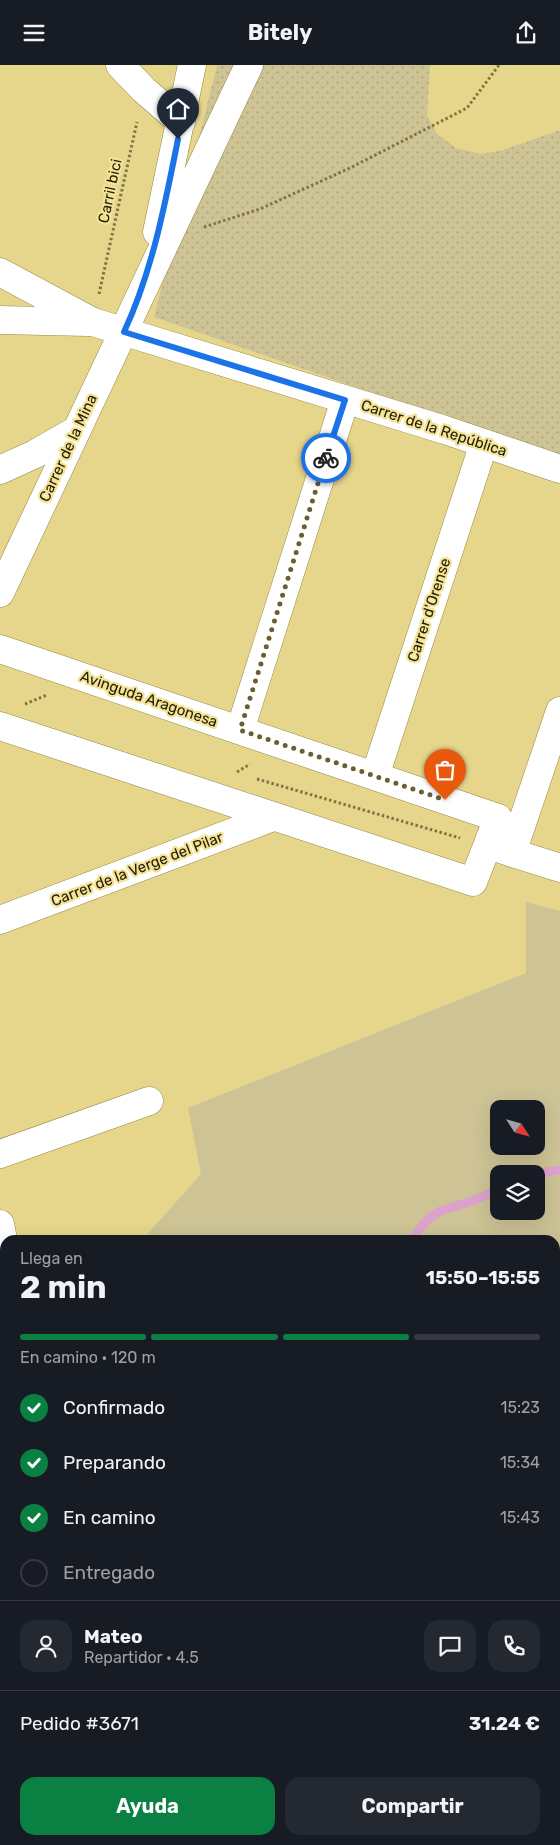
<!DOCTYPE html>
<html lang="es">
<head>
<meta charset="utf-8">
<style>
	body { margin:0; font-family:Rubik,sans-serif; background:#242831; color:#f1f3f6; height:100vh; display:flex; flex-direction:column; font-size:19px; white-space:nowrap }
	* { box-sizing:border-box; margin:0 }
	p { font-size:16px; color:#9ea1a6 }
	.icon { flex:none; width:28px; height:28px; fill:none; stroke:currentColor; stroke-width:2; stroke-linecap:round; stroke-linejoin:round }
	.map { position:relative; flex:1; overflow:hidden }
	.drawer { position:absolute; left:0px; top:1170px; width:560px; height:610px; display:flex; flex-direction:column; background:#171b24; border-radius:15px 15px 0 0; box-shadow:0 5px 20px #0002 }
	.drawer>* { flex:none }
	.needle { width:32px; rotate:126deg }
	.tools { position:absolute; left:490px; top:1035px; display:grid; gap:10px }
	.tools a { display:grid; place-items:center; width:55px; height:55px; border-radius:10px; background:#171b24; box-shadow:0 5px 20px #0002; font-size:25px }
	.pin { position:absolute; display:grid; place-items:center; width:42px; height:42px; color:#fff; margin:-51px -21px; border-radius:50% 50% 50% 0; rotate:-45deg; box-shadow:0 0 5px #0007 }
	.pin .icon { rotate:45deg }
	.courier { position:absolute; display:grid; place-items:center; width:50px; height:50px; margin:-25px; border:4px solid #1a73e8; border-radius:50%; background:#fff; color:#222; box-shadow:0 1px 6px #0007 }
	.head em { font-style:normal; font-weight:700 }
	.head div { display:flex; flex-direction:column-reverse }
	.head { display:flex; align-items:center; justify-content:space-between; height:85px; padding:0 20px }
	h1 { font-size:32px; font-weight:700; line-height:38px }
	.bar { display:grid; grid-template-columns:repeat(4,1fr); gap:8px 5px; align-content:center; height:60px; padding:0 20px }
	.bar i { height:6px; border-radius:4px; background:#363941 }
	.bar .active { background:#0b8043 }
	.bar p { grid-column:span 4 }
	.line { display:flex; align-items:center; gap:12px; padding:0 20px; border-top:1px solid #363941 }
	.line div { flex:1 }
	.round { display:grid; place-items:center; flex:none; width:52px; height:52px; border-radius:15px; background:#242831 }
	ol { padding:0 20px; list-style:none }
	li { display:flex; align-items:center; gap:15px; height:55px }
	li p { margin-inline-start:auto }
	li .icon { padding:5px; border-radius:50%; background:#0b8043; color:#fff; stroke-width:4 }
	li:last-child { color:#9ea1a6 }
	li i { width:28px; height:28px; border:2px solid #363941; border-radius:50% }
	.action { display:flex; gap:10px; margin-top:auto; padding:10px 20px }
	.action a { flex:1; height:58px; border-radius:15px; background:#0b8043; color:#fff; font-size:20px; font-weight:700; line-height:58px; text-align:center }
	.action a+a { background:#242831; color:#f1f3f6 }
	header { display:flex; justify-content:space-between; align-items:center; height:65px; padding:0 20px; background:#171b24; font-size:22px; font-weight:700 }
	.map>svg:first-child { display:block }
	.grass { fill:url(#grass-dots) }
	.green { fill:#cdc395; fill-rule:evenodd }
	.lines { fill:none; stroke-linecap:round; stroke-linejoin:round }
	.stream { stroke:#dca2cb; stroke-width:9 }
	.minor-casing { stroke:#988840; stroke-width:29 }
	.path { stroke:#7f7442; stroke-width:3; stroke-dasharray:2.5 2.5; stroke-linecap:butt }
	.minor { stroke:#fff; stroke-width:28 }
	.done { stroke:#696032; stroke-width:5; stroke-dasharray:0 9 }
	.route { stroke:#1a73e8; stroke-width:6 }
	.labels { text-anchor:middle; stroke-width:4.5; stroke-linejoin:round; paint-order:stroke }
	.street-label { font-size:15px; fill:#262002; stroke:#f3e399 }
</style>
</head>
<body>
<header><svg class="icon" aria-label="menu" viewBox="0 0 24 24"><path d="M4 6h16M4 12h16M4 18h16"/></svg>Bitely<svg class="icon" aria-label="share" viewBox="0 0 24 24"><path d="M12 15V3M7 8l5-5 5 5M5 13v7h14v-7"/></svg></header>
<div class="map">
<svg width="560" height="1780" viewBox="0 0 560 1780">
	<defs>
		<pattern id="grass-dots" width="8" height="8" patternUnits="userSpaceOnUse" patternTransform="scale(1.25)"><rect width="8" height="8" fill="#cdc395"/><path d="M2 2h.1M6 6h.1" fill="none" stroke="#b0a77f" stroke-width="1.8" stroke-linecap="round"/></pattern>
	</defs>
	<rect width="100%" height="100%" fill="#e6d68c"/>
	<path class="grass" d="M217,0H430L427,50L437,69L456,83L481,89L503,85L560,65V393L154,252Z"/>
	<path class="green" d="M526,837L560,846V1305L555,1310V1175H142L201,1109L188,1043L526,908ZM499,1044H536V1081H499ZM499,1109H536V1146H499Z
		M555,1346L560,1354V1780H358L356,1775H555Z"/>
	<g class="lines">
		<path class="stream" d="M536,1109L560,1105
			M411,1175L427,1155L440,1146L473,1136L499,1124
			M555,1740L560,1751"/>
		<defs>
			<path id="minor" d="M120,0L144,25L181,57
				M157,167L192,0
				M0,207L93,257L445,365L560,404
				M0,255L88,257
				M0,405L35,389L75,366
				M0,528L249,0
				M0,584L498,753L473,817L0,661
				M240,665L345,335
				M375,711L484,378
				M494,782L560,803
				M512,788L560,646
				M0,855L273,752
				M0,1089L149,1036
				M0,1159L5,1185
				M0,1392L3,1411L0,1412
				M0,1662L5,1660
				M69,1775L71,1780
				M164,1775L165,1780
				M263,1775L265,1780
				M216,1780L228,1775"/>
		</defs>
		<use href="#minor" class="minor-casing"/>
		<path class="path" d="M204,162L260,144L350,103L467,43L499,0
			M99,229L137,57
			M25,639L47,630
			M237,707L250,699
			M257,714L460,773
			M555,1650L560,1648"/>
		<use href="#minor" class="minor"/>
	</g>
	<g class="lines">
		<path class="done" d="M326,393L240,665L445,735"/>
		<path class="route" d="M178,74C165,140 152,207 124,267L345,335L326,393"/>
	</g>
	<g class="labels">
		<g class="street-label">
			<text transform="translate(110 126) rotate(-78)" y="5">Carril bici</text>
			<text transform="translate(434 363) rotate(18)" y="5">Carrer de la República</text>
			<text transform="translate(68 383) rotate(-65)" y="5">Carrer de la Mina</text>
			<text transform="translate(429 545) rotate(-72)" y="5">Carrer d'Orense</text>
			<text transform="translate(149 634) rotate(19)" y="5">Avinguda Aragonesa</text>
			<text transform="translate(137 804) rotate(-21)" y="5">Carrer de la Verge del Pilar</text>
		</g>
	</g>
</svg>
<div class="tools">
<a><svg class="needle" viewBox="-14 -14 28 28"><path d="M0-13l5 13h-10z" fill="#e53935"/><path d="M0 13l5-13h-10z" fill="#9ea1a6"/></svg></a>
<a><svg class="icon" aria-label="layers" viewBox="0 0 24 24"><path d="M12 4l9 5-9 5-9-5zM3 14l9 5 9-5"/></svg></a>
</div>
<div class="pin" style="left:445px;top:735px;background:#ea580c"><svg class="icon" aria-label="bag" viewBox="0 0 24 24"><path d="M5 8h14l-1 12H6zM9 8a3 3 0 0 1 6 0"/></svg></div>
<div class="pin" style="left:178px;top:74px;background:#1f2937"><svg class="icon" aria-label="home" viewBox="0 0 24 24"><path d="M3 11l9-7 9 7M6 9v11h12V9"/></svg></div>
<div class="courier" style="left:326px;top:393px"><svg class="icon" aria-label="bike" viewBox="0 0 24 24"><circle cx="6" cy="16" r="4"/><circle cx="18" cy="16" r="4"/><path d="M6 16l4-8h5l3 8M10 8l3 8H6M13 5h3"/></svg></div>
<section class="drawer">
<div class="head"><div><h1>2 min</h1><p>Llega en</p></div><em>15:50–15:55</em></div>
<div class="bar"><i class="active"></i><i class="active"></i><i class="active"></i><i></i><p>En camino · 120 m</p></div>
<ol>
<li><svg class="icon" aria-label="check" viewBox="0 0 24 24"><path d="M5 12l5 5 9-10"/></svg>Confirmado<p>15:23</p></li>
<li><svg class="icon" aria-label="check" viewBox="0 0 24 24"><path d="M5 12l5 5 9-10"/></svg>Preparando<p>15:34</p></li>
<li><svg class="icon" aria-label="check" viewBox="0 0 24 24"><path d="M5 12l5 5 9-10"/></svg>En camino<p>15:43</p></li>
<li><i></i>Entregado</li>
</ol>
<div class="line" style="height:90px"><a class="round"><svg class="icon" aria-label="person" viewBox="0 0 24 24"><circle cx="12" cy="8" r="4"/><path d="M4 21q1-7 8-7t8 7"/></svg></a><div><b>Mateo</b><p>Repartidor · 4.5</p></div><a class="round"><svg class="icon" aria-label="chat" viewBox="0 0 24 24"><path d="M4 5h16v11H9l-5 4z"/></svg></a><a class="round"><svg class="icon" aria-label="phone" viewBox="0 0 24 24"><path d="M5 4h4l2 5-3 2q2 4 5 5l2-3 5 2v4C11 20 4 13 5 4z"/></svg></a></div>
<div class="line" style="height:65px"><div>Pedido #3671</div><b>31.24 €</b></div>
<div class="action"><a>Ayuda</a><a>Compartir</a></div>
</section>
</div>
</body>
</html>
